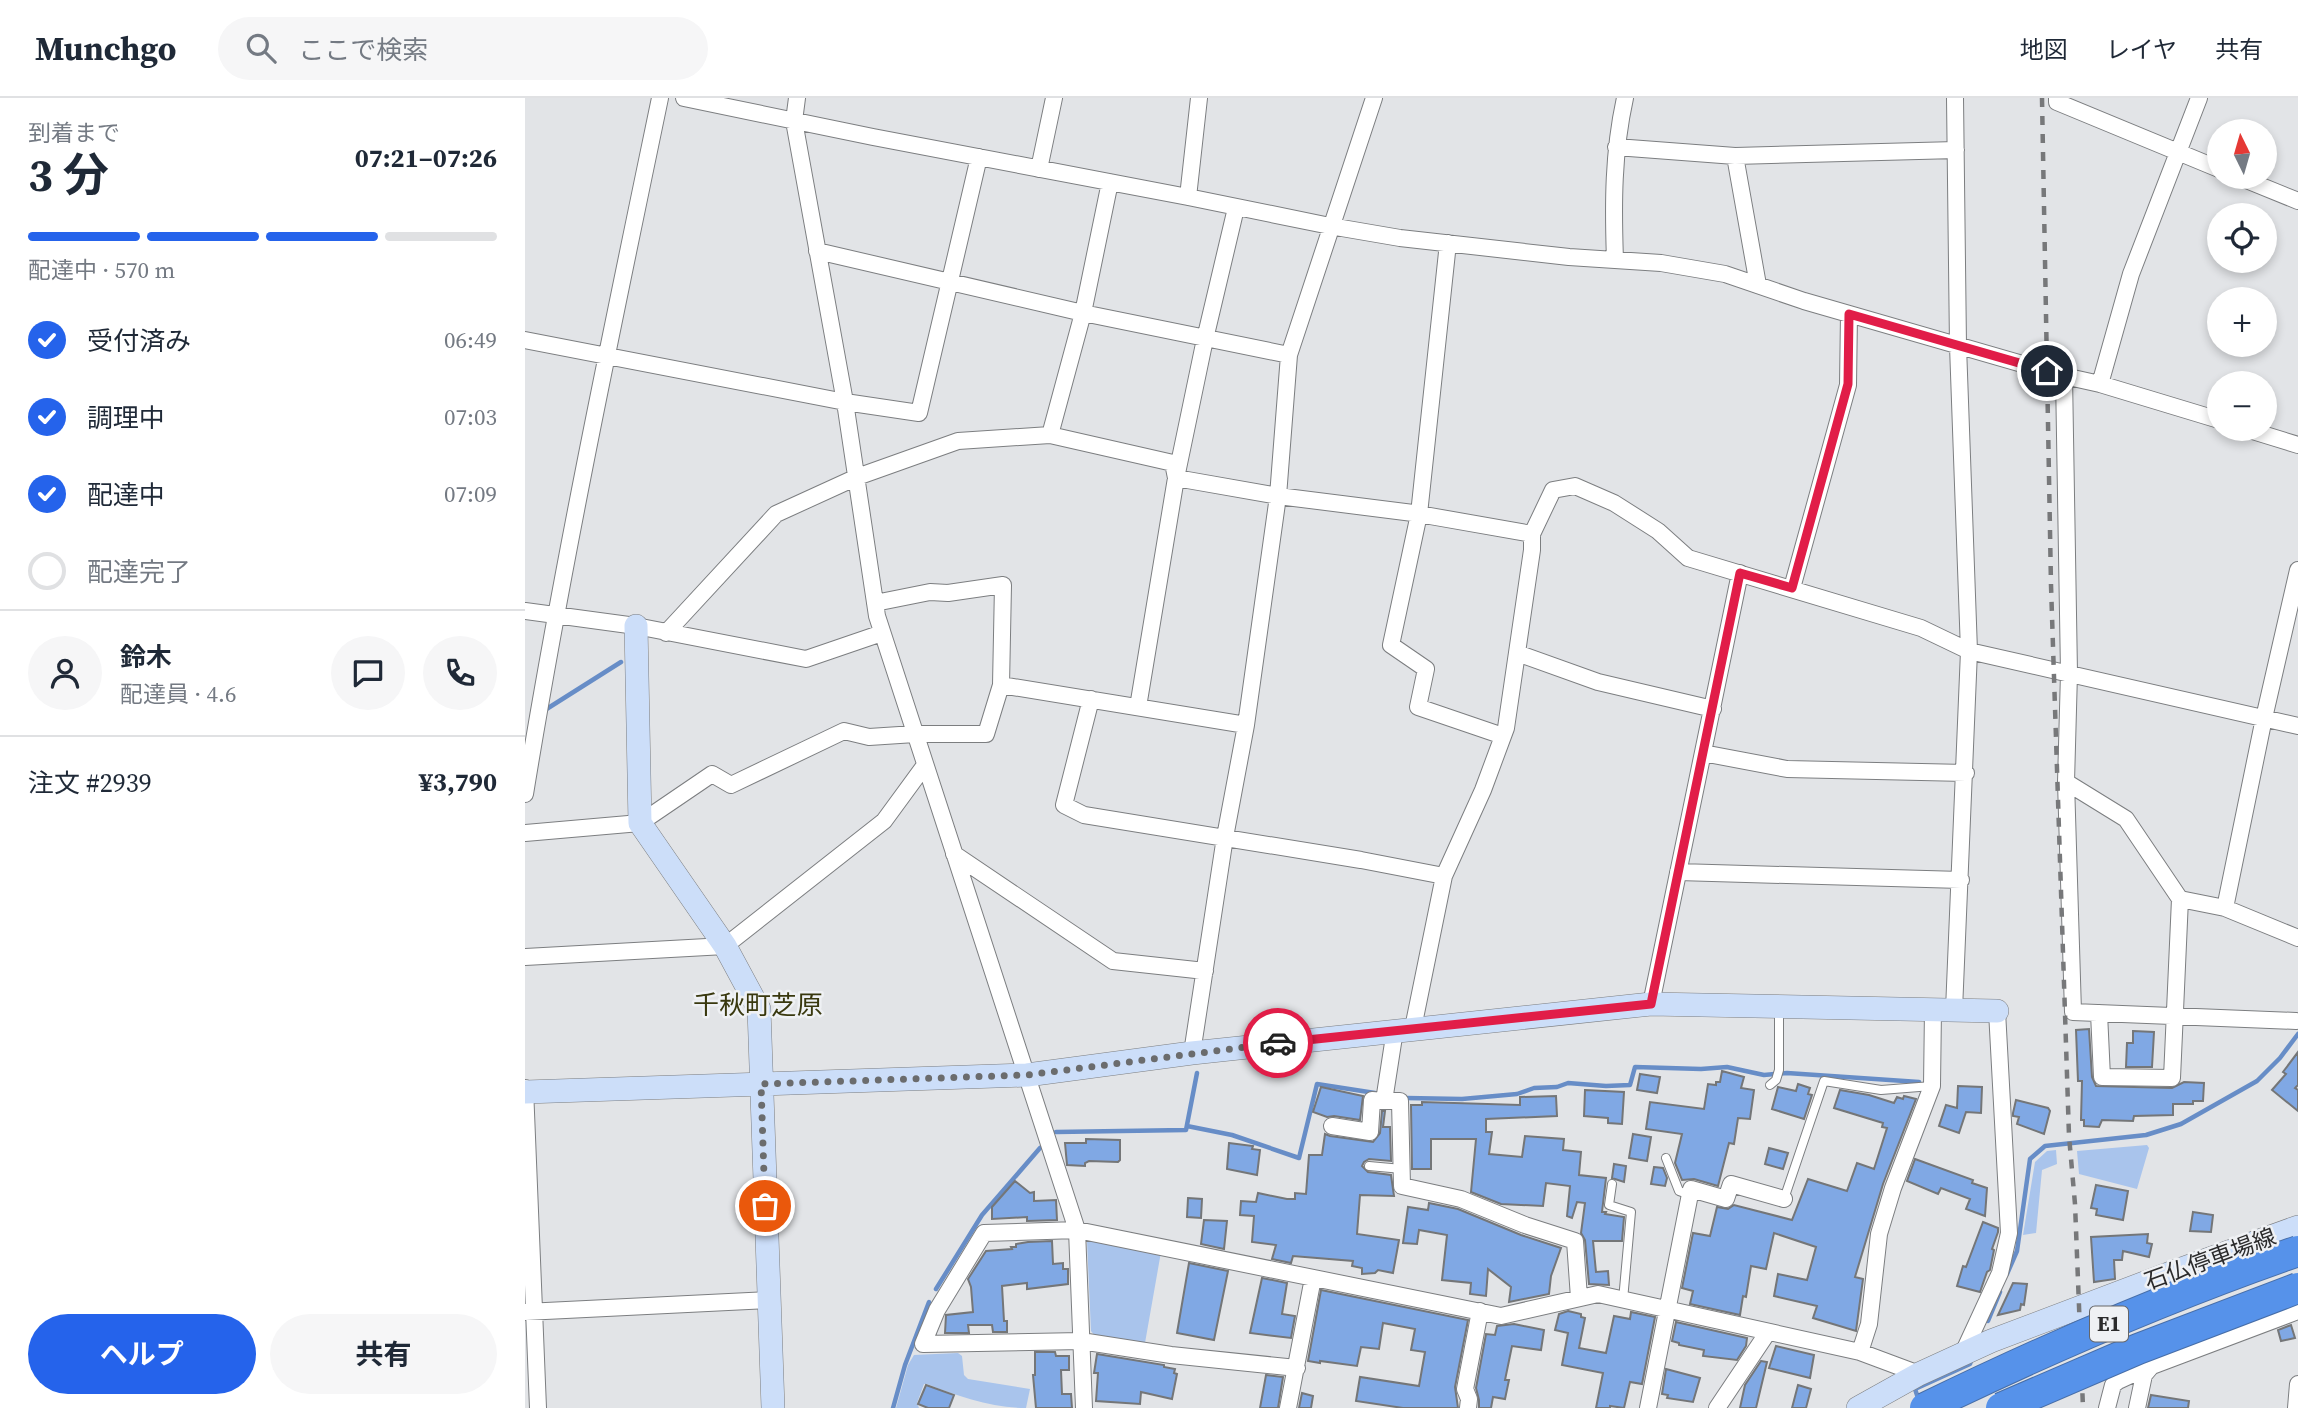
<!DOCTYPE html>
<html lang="ja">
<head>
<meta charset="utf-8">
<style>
	body { margin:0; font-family:"Source Serif 4","Noto Sans JP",serif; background:#f6f6f7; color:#1f2937; height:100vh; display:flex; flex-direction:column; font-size:26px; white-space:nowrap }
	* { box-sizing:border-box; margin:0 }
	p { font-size:23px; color:#747a83 }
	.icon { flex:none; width:38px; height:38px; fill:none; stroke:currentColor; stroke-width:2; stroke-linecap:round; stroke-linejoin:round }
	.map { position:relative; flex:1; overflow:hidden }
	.panel { display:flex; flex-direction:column; background:#fff; width:525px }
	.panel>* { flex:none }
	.needle { width:46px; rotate:355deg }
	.fabs { position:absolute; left:1682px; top:21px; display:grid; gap:14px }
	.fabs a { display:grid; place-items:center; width:70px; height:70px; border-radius:50%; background:#fff; box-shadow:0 4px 10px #0003; font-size:35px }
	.pin { position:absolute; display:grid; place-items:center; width:60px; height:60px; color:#fff; margin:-30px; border:4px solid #fff; border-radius:50%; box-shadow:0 2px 7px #0007 }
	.courier { position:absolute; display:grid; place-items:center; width:70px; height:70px; margin:-35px; border:5px solid #e11d48; border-radius:50%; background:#fff; color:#222; box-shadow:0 2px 9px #0007 }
	.overview em { font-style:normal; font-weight:700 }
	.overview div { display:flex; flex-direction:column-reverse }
	.overview { display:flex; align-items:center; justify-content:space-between; height:119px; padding:0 28px }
	h1 { font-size:46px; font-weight:700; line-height:52px }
	.bar { display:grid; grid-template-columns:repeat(4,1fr); gap:10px 7px; align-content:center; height:84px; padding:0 28px }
	.bar i { height:9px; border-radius:5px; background:#e0e1e3 }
	.bar .on { background:#2563eb }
	.bar p { grid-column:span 4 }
	.line { display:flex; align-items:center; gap:18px; padding:0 28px; border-top:2px solid #e0e1e3 }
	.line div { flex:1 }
	.round { display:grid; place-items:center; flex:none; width:74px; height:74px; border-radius:37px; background:#f6f6f7 }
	ol { padding:0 28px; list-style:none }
	li { display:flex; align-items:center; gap:21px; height:77px }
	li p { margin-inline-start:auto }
	li .icon { padding:7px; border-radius:50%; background:#2563eb; color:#fff; stroke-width:4 }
	li:last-child { color:#747a83 }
	li i { width:38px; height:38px; border:4px solid #e0e1e3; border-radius:50% }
	.cta { display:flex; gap:14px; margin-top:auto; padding:14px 28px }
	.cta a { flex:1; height:80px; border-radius:42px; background:#2563eb; color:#fff; font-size:28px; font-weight:700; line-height:80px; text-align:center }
	.cta a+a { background:#f6f6f7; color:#1f2937 }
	header { display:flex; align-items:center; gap:42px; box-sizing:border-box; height:98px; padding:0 35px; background:#fff; border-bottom:2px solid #e0e1e3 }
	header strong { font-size:33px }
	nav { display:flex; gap:38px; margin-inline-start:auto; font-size:24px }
	.search { width:490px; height:63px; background:#f6f6f7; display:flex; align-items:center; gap:18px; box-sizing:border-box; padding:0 24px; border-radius:38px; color:#747a83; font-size:26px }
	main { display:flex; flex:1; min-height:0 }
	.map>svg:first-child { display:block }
	.green { fill:#a9c4ec }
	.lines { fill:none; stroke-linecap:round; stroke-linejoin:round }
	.stream { stroke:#678dc7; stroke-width:4.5 }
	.building { fill:#80a8e4; stroke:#747678; stroke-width:2 }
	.lane-casing { stroke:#7c7e80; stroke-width:10 }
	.street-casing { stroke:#7c7e80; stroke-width:18 }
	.secondary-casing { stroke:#7c7e80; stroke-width:24 }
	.lane { stroke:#fff; stroke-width:8 }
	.street { stroke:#fff; stroke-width:16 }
	.secondary { stroke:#ccdef9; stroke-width:23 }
	.rail { stroke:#77787a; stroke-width:4.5; stroke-dasharray:9 9; stroke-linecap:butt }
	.highway-bridge-casing { stroke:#476ea8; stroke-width:32; stroke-linecap:butt }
	.highway-bridge { stroke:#5692ea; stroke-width:30 }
	.done { stroke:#6b6c6d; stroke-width:7; stroke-dasharray:0 12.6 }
	.route { stroke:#e11d48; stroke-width:9 }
	.labels { text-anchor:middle; stroke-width:5; stroke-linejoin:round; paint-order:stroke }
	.shield { fill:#eff1f4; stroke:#666668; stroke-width:2 }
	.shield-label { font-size:21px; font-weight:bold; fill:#2b2b2c }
	.street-label { font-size:23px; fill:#2b2b2c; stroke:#eff1f4 }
	.quarter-label { font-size:26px; fill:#39380e; stroke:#eff1f4 }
</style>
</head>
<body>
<header>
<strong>Munchgo</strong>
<div class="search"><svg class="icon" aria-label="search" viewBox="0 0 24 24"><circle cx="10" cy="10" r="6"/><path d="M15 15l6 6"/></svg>ここで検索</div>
<nav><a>地図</a><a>レイヤ</a><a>共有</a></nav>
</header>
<main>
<section class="panel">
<div class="overview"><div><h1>3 分</h1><p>到着まで</p></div><em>07:21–07:26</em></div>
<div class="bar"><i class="on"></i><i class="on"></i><i class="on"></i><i></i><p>配達中 · 570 m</p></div>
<ol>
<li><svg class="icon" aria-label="check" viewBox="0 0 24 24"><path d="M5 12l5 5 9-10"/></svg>受付済み<p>06:49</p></li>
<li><svg class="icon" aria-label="check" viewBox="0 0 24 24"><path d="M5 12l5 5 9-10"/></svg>調理中<p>07:03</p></li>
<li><svg class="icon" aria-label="check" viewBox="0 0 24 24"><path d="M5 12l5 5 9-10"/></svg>配達中<p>07:09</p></li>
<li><i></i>配達完了</li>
</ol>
<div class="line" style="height:126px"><a class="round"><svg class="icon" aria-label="person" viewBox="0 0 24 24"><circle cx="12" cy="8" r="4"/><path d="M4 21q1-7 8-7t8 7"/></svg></a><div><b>鈴木</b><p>配達員 · 4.6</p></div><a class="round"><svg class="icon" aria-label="chat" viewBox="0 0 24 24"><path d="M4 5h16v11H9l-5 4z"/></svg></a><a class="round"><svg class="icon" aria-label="phone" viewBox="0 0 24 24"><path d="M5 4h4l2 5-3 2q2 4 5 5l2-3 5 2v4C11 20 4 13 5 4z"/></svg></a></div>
<div class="line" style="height:91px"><div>注文 #2939</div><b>¥3,790</b></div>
<div class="cta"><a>ヘルプ</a><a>共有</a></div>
</section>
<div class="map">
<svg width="1773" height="1310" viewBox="0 0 1773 1310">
	<rect width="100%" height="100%" fill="#e2e4e7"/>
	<path class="green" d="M1622,1047L1624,1050L1612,1091L1554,1076L1552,1053Z
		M1531,1052L1532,1066L1517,1072L1511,1135L1498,1137L1510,1064L1522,1053Z
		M568,1140L636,1154L620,1245L570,1238L566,1233L562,1143Z
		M433,1255L437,1258L439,1277L443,1281L505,1291L501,1310C467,1310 433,1298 402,1286H399L392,1305L394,1310H371L383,1267L389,1257Z"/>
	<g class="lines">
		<path class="stream" d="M20,612L96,564
			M881,1000L937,1001L992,996L1009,990L1032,989L1043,985L1081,988L1105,987L1110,969L1176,971L1202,969L1239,977L1262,975L1394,984
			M662,1028L707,1037L774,1060L792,986L850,995
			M531,1034L661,1032L672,975
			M1482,1176L1492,1153L1505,1061L1520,1048L1621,1037L1656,1026L1732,983L1755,960L1773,936
			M411,1191L457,1117L515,1050
			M1463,1223L1475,1194
			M1393,1300L1390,1291L1445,1266L1447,1261
			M368,1310L380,1267L404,1204"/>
	</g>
	<path class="building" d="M1564,931L1567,979L1571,988L1647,990L1659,984L1679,985L1678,1003H1668V1006H1648V1017L1609,1018L1608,1023L1577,1022L1574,1029L1559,1028V1022H1556L1557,983H1553L1551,932Z
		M1608,933L1629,934L1627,969H1601L1602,945H1608Z
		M1773,954V987L1770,990L1773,992V1013L1747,992L1761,976L1758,974Z
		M1197,973L1219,979L1216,990L1229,992L1225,1021L1213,1020L1209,1046L1204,1045L1193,1088L1169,1081L1157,1082L1150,1065L1157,1036L1121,1031L1125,1004L1179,1011L1183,986L1191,987V984H1195Z
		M1115,976L1135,979L1132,995L1112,992Z
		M1273,986L1285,990L1283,996L1287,997L1279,1021L1247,1011L1253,989L1271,993Z
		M1433,988L1457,989L1456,1015L1441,1014L1434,1035L1414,1028L1421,1007L1432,1010Z
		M796,989L838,998L835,1022L809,1018L802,1019L788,1014Z
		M1060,992L1099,994L1097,1026L1083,1025V1020L1059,1018Z
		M1315,992L1344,997L1369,1005L1372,999L1378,1001L1379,998L1391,1001L1358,1086L1330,1179L1338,1181L1331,1233L1288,1220L1292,1208L1249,1198L1253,1176L1282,1182L1291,1149L1249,1135L1241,1171L1226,1168L1221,1199L1218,1198L1215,1217L1165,1206L1168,1193L1157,1190L1168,1135L1185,1138L1192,1109L1203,1111L1209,1107L1267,1122L1283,1081L1322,1093L1332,1065L1349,1071L1362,1030L1357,1029L1358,1025L1309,1010Z
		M1031,998L1032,1018L961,1021V1034H967L964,1056L997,1059L1000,1038L1039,1041L1038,1052L1056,1054L1054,1077L1081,1080L1077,1114H1081L1080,1116L1099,1119L1097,1143H1068L1071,1174L1083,1173L1084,1187L1064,1186L1060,1142L1056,1135L1060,1105L1052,1104L1047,1120L1042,1118L1045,1088L1021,1085L1018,1108L976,1106L946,1094L951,1041H906V1071H887L886,1007H897V1004L995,1007V999Z
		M1491,1002L1523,1010L1525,1013L1519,1036L1492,1026L1494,1019L1488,1018V1015Z
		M857,1013H860L858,1029H865L866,1063L844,1061L839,1064L837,1068L843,1074L866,1077L869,1098L835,1097L832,1136L874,1142L868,1175L853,1172L850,1175L837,1176V1170L827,1168L828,1163L768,1158L766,1165L747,1161L751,1147L727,1144L729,1118L715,1117L716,1103L731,1104L733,1095L762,1101H770V1095L781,1096L784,1057H797L800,1036L805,1038L848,1044L855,1035Z
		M1108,1036L1126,1039L1122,1063L1104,1060Z
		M561,1041L595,1042V1062L593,1064L564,1063L560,1065V1068L542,1067L540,1045H561Z
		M704,1045L728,1048L727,1051L735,1052L732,1077L702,1071Z
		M1244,1050L1263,1055L1258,1071L1240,1066Z
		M1390,1061L1448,1082L1447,1085L1462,1090L1460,1118L1441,1111L1445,1101L1416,1090L1413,1096L1382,1083Z
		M1089,1066L1101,1068L1099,1084L1087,1080Z
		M1129,1069L1138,1070L1142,1080L1140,1088L1126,1086Z
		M490,1083L505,1095L509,1094V1103L531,1102L532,1122L502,1123V1119L467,1121V1109Z
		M1571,1087L1603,1093L1598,1122L1571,1117L1572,1111L1566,1110Z
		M663,1100L677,1101L676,1120L662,1119Z
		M904,1105L933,1111L996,1137L1036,1150L1026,1178L1024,1196L984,1204L986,1189L963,1171L961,1198L945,1196L946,1185L917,1182L922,1137L894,1132L892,1146L878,1145L883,1109L903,1112Z
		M1668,1114L1688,1117L1686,1134L1665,1133Z
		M679,1122L702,1123L699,1151L676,1146Z
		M1458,1124L1473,1130V1134L1467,1151L1469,1152L1465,1172L1462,1174L1455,1194L1432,1188L1438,1168L1441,1169Z
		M1623,1136L1622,1145L1627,1146L1624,1159L1598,1153L1597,1162H1589L1590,1181L1569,1184L1566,1139Z
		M527,1143L528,1166L538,1165V1171H543V1186L502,1191V1185L477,1188L479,1223H482V1234H468L467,1227H443L444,1235H420L421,1217L448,1214L446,1189L443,1181L461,1153L487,1151L486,1149H491V1146L503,1144Z
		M664,1165L703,1173L689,1242L652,1235Z
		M737,1180L762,1185L757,1216L770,1218L766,1240L725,1235Z
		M1488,1185L1502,1186L1499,1207L1496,1206L1495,1212L1473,1217Z
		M796,1192L943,1222L930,1289L933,1310H878L831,1303L835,1279L894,1288L900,1254L886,1252L890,1231L858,1225L854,1251L836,1249L832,1268L795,1263V1265L783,1263Z
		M1043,1213L1056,1216V1219L1060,1220L1054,1250L1081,1255L1089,1218L1105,1221L1106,1214L1130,1219L1117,1286L1105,1284L1099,1310L1085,1308V1310H1071L1078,1275L1037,1267L1043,1235L1030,1232L1034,1216Z
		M1151,1224L1222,1240L1221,1248L1212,1262L1178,1258L1179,1252L1154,1247V1245L1147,1243Z
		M989,1226L1019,1232L1016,1252L987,1248L980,1282H984L980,1301L968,1299L966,1310H954V1302L951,1290L961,1236L970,1237L972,1228Z
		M1766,1227L1770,1240L1756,1243L1753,1232Z
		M1251,1248L1289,1257L1285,1280L1244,1270Z
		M510,1254H530L531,1258H544V1272H536L537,1296H546L547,1310H511L508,1277H510Z
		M572,1256L639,1267V1269L650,1271L649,1275L652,1276L647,1301L616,1294L615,1306L571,1303L573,1275H569Z
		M1236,1263L1242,1264L1231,1310H1215L1220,1287Z
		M1141,1271L1175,1280L1168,1304L1142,1300L1143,1297L1137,1296Z
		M741,1277L758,1279L753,1310H735Z
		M401,1287L429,1297L424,1310H403L393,1306Z
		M1273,1287L1286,1291L1281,1310H1267Z
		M777,1295L788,1298L786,1310H774Z
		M1626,1297L1664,1303L1663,1310H1623Z"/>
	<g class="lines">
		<defs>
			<path id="lane" d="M1245,987L1251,982L1254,972V909
				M1141,1060L1154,1093L1165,1097
				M844,1068L877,1071
				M1087,1086L1084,1107L1106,1114L1098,1202
				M1259,1101L1299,983L1356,992L1407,988"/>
			<path id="street" d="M159,0L348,39L663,99L805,128L875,140L1044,159L1136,165L1200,176L1279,203L1539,278L1575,286L1694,322
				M272,0L269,23L320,304L352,518L552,1132L559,1310
				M1532,0V4L1694,71
				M1091,49L1210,58L1431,52
				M1210,58L1233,187
				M514,71L529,0
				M1714,79L1773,103
				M663,99L674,0
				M923,145L894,416L866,547L901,571L893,609L978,638
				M292,153L558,215L764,257
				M1090,162C1088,107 1088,54 1100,0
				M0,242L320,304L394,315L454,59
				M1539,278L1544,575L1541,684L1548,914L1771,923
				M1575,286L1606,176L1674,0
				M1721,331L1773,347
				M525,337L558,215L585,84
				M1007,436L1028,392L1050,388L1089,405L1133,433L1163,460L1396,530L1444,553L1773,628
				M1267,490L1323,287L1324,216
				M0,513L111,528L281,561L357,535
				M141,535L251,416L332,379L433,343L525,337L648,365L651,380L753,398L888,415L1007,436V452L981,630L958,692L919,778L888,930
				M992,555L1073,584L1188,611
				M476,587L721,627
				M566,601L539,707L559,717L836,762L919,778
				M613,609L651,380L680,241L711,110
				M1178,655L1262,671L1441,675
				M1541,684L1601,721L1655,801L1700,810L1773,840
				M0,696C38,463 87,231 135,0
				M0,735L115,725L187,676L206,687L319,633L344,639L390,636H461L476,587L478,487L423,495L405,494L350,505
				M429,756L588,863L680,873
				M1153,774L1436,782
				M1700,810L1739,620L1773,472
				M0,859L200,848L359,723L400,667
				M1126,906L1215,475
				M1429,912L1444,553L1433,248L1430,0
				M1574,915L1577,979L1647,980L1655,801
				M870,932L859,1003H875L877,1088L936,1101L1000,1127L1050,1143L1054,1200
				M667,955L700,739L721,627L753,398L764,257L849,0
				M0,990L13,1310
				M807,1028L845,1034L847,1002L859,1003
				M0,1214L244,1202
				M1335,1254L1344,1226L1354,1136L1368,1090L1407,988L1408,911
				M1438,1255L1475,1175L1484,1135L1472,913
				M772,1270L646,1257L556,1243L398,1246L412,1212L459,1135L552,1132L976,1218L1073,1196L1335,1254L1394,1276
				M763,1310L788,1180
				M943,1310L944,1301L940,1291L955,1213
				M1123,1310L1166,1091L1201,1101L1206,1086L1259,1101
				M1192,1310L1243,1234
				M1582,1310L1588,1287L1593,1283L1619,1271L1773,1213
				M1612,1310L1619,1277L1625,1270
				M1771,1310L1773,1286"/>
			<path id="secondary" d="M111,528L115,725L200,848L234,911L248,1310
				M0,994L502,977L667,955L1126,906L1472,913
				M1333,1310L1394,1276L1466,1243L1651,1173L1773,1129"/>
		</defs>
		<use href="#lane" class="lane-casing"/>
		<use href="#street" class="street-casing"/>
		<use href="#secondary" class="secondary-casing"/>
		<use href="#lane" class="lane"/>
		<use href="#street" class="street"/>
		<use href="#secondary" class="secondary"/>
		<path class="rail" d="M1517,0L1526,487L1544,1038L1550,1106L1558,1310"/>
		<defs>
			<path id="highway-bridge" d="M1400,1310C1521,1251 1646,1197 1773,1153
				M1476,1310L1613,1251L1773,1190"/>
		</defs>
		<use href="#highway-bridge" class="highway-bridge-casing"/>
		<use href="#highway-bridge" class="highway-bridge"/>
	</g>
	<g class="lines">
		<path class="done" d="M240,1108L236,986L502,977L753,945"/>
		<path class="route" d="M753,945L1126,906L1215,475L1267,490L1323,286L1324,216L1522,273"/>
	</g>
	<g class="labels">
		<rect class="shield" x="1565" y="1208.5" width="38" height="35" rx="5"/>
		<g class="shield-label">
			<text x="1584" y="1233">E1</text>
		</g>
		<g class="street-label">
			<text transform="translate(1685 1161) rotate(-20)" y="8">石仏停車場線</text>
		</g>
		<g class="quarter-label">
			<text x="233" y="916">千秋町芝原</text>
		</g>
	</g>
</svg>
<div class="fabs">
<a><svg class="needle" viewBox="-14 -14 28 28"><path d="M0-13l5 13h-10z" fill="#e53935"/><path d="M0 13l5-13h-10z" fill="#747a83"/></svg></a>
<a><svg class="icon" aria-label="locate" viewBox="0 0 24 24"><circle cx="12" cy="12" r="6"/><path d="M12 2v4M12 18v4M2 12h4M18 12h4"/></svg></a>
<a>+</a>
<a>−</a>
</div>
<div class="pin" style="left:240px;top:1108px;background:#ea580c"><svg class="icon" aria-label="bag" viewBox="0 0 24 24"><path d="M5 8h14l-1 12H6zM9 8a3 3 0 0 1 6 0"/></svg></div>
<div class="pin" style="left:1522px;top:273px;background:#1f2937"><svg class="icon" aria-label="home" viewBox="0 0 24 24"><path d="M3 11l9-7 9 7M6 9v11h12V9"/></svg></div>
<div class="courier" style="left:753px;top:945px"><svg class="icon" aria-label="car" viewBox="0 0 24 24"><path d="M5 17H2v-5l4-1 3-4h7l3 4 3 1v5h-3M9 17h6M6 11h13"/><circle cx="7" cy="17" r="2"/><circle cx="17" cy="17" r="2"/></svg></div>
</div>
</main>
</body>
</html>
